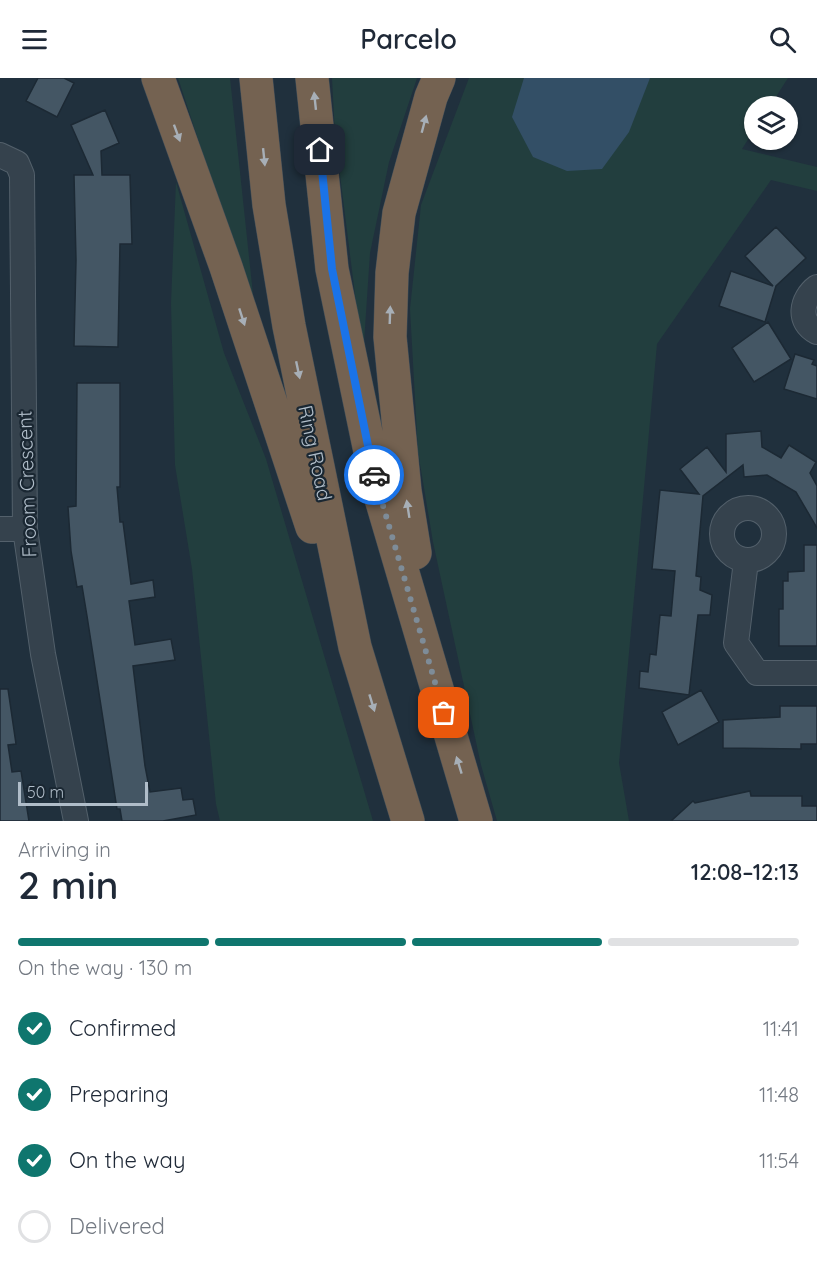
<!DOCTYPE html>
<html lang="en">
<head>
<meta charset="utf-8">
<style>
	body { margin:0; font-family:Quicksand,sans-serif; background:#f2f2f3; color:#1f2937; height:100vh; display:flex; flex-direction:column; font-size:22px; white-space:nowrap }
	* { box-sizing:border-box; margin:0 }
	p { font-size:20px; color:#747a83 }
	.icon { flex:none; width:33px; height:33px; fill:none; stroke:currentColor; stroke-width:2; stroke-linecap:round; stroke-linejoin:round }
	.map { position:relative; height:743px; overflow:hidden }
	.details { display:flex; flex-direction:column; background:#fff; flex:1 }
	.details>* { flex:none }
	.controls { position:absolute; left:744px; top:18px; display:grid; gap:12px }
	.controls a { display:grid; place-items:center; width:54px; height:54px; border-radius:50%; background:#fff; box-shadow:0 2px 4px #0004; font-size:30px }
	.scale { position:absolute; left:18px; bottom:15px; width:130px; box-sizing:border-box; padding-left:6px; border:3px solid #b0bdc9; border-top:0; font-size:16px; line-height:21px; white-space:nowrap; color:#b0bdc9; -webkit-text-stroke:4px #1a2732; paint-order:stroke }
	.pin { position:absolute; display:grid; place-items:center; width:51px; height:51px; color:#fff; margin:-26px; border-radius:12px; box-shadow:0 3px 9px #0006 }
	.courier { position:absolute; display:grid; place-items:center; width:60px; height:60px; margin:-30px; border:4px solid #1a73e8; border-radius:50%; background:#fff; color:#222; box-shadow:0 2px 8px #0007 }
	.head em { font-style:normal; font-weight:600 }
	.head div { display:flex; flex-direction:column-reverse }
	.head { display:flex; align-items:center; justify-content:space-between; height:102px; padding:0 18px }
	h1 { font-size:39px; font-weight:600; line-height:45px }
	.bar { display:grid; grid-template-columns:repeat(4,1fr); gap:9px 6px; align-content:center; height:72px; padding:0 18px }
	.bar i { height:8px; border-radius:4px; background:#e0e1e3 }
	.bar .current { background:#0f766e }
	.bar p { grid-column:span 4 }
	ol { padding:0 18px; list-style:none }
	li { display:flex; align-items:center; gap:18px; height:66px }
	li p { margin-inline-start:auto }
	li .icon { padding:6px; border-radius:50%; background:#0f766e; color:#fff; stroke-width:4 }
	li:last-child { color:#747a83 }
	li i { width:33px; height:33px; border:3px solid #e0e1e3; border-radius:50% }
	header { display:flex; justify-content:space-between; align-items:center; height:78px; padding:0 18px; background:#fff; font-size:27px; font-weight:600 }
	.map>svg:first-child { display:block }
	.green { fill:#223e3e }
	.water { fill:#334f66 }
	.building { fill:#445664; stroke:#1c2934; stroke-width:1.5 }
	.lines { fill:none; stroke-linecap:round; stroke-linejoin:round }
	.minor-casing { stroke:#53606b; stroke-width:26 }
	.highway-casing { stroke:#404d58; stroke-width:34 }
	.minor { stroke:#35424d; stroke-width:24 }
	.highway { stroke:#746251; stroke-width:33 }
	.oneway { fill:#a7afb7 }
	.done { stroke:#7e8c98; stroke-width:6; stroke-dasharray:0 10.8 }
	.route { stroke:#1a73e8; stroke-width:8 }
	.labels { text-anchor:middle; stroke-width:4.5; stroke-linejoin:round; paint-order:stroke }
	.street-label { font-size:20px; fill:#b0bdc9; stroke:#1a2732 }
</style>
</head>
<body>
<header><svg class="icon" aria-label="menu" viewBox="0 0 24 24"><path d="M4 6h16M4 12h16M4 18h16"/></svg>Parcelo<svg class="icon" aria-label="search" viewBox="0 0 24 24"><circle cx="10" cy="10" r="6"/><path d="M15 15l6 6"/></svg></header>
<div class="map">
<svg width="817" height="743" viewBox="0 0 817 743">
	<rect width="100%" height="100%" fill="#20303d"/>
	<path class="green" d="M178,0H230L255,235Z
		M332,0H417L389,84L370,175L363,280L335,57Z
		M469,0H788L770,28H754V52L742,71L817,89V113L771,102L657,266L619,685L629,743H497L481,687L433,464L418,374L410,231L421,127Z
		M176,104L224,275L266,381L373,743H220L216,726L192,491L175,387L171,225Z"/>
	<path class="water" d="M524,0H650L629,54L602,91L567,93L533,79L512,39Z"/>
	<path class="building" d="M38,0H64L74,5L57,39L26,23Z
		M105,32L119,65L101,73L102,97H130L132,166H120L118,269L74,268L76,182L74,97H93L71,47Z
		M776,149L806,180L776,208L765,244L719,228L731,193L773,208L745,178Z
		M768,244L791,281L754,304L732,270Z
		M795,276L814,282L812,286L817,288V321L784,311Z
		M77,305H120V409H117L120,444H123L131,506L153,502L155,519L129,523L135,567L171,561L175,582L133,588L145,688L150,714L181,710L183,722L193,721L196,737L163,743H122L120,731H117L87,538L82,508L77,509L71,473L68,429L76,428Z
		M761,353L762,369L781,380L789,367L816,384L810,395L817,408V450L796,414L767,397L744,399L743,387L703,418L696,498L701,499L700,512L712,517L710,537H698L689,617L639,610L640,593L648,594L650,576L656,577L660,537L671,538L675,493L652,491L660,412L699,416L680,391L707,369L726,394V356Z
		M804,467H817V568H779V531H783V503H788V494L804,493Z
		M0,611H8L16,666L8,667L12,694L21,693L29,743H0Z
		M701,612L719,644L678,667L662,634Z
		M780,628H817V666H801V671L723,670V642L780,639Z
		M750,713L751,718H802V728H817V743H671L693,723L695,725Z"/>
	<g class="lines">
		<defs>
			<path id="minor" d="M0,77L17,85L22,97L25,451L43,576L76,743
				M817,209C801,221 797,244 817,254
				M722 456a26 26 0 1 1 52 0a26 26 0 1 1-52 0Z
				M0,451H25
				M746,483L736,565L757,595H817"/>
			<path id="highway" d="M158,0L226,189L312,449
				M256,0L269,127L289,248L355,569L408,743
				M312,0L332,191L377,407L476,743
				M415,475L405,413L390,259L392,195L399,135L431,19L439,0"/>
		</defs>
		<use href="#minor" class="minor-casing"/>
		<use href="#highway" class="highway-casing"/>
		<use href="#minor" class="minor"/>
		<use href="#highway" class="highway"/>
	</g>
	<defs><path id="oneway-solid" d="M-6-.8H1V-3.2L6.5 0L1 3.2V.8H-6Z" transform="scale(1.5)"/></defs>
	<g class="oneway">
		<use href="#oneway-solid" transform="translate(315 23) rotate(-96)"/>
		<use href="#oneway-solid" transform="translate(424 46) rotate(-75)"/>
		<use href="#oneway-solid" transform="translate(177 55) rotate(70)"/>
		<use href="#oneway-solid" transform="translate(264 79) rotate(84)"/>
		<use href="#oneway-solid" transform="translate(390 237) rotate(-88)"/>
		<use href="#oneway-solid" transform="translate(242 239) rotate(72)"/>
		<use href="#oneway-solid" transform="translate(298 292) rotate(78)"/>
		<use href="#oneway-solid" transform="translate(408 431) rotate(-99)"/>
		<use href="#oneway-solid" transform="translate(372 625) rotate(73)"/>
		<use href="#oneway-solid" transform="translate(459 687) rotate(-107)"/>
	</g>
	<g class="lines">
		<path class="done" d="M374,397L444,635"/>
		<path class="route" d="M320,72L332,191L374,397"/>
	</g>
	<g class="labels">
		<g class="street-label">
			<text transform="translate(315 375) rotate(78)" y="7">Ring Road</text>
			<text transform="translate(27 406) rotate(-92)" y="7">Froom Crescent</text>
		</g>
	</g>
</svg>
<div class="controls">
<a><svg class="icon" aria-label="layers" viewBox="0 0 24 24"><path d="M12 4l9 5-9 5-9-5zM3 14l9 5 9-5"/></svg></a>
</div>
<div class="scale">50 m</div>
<div class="pin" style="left:444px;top:635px;background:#ea580c"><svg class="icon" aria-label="bag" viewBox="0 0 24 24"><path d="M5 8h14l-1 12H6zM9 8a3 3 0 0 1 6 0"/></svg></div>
<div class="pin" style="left:320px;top:72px;background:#1f2937"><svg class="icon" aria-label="home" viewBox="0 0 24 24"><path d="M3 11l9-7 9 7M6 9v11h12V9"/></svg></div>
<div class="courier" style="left:374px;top:397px"><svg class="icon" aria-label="car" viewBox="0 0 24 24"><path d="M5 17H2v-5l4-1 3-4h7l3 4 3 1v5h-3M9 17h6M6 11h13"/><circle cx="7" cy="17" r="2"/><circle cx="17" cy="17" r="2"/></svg></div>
</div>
<section class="details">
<div class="head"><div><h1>2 min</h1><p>Arriving in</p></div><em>12:08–12:13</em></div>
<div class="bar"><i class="current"></i><i class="current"></i><i class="current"></i><i></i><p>On the way · 130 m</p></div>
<ol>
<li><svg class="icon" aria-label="check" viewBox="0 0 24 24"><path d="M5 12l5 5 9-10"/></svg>Confirmed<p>11:41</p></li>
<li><svg class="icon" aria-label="check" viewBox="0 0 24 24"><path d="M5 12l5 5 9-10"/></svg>Preparing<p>11:48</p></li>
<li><svg class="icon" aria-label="check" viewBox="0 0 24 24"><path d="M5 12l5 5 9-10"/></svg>On the way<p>11:54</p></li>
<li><i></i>Delivered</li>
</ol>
</section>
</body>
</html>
